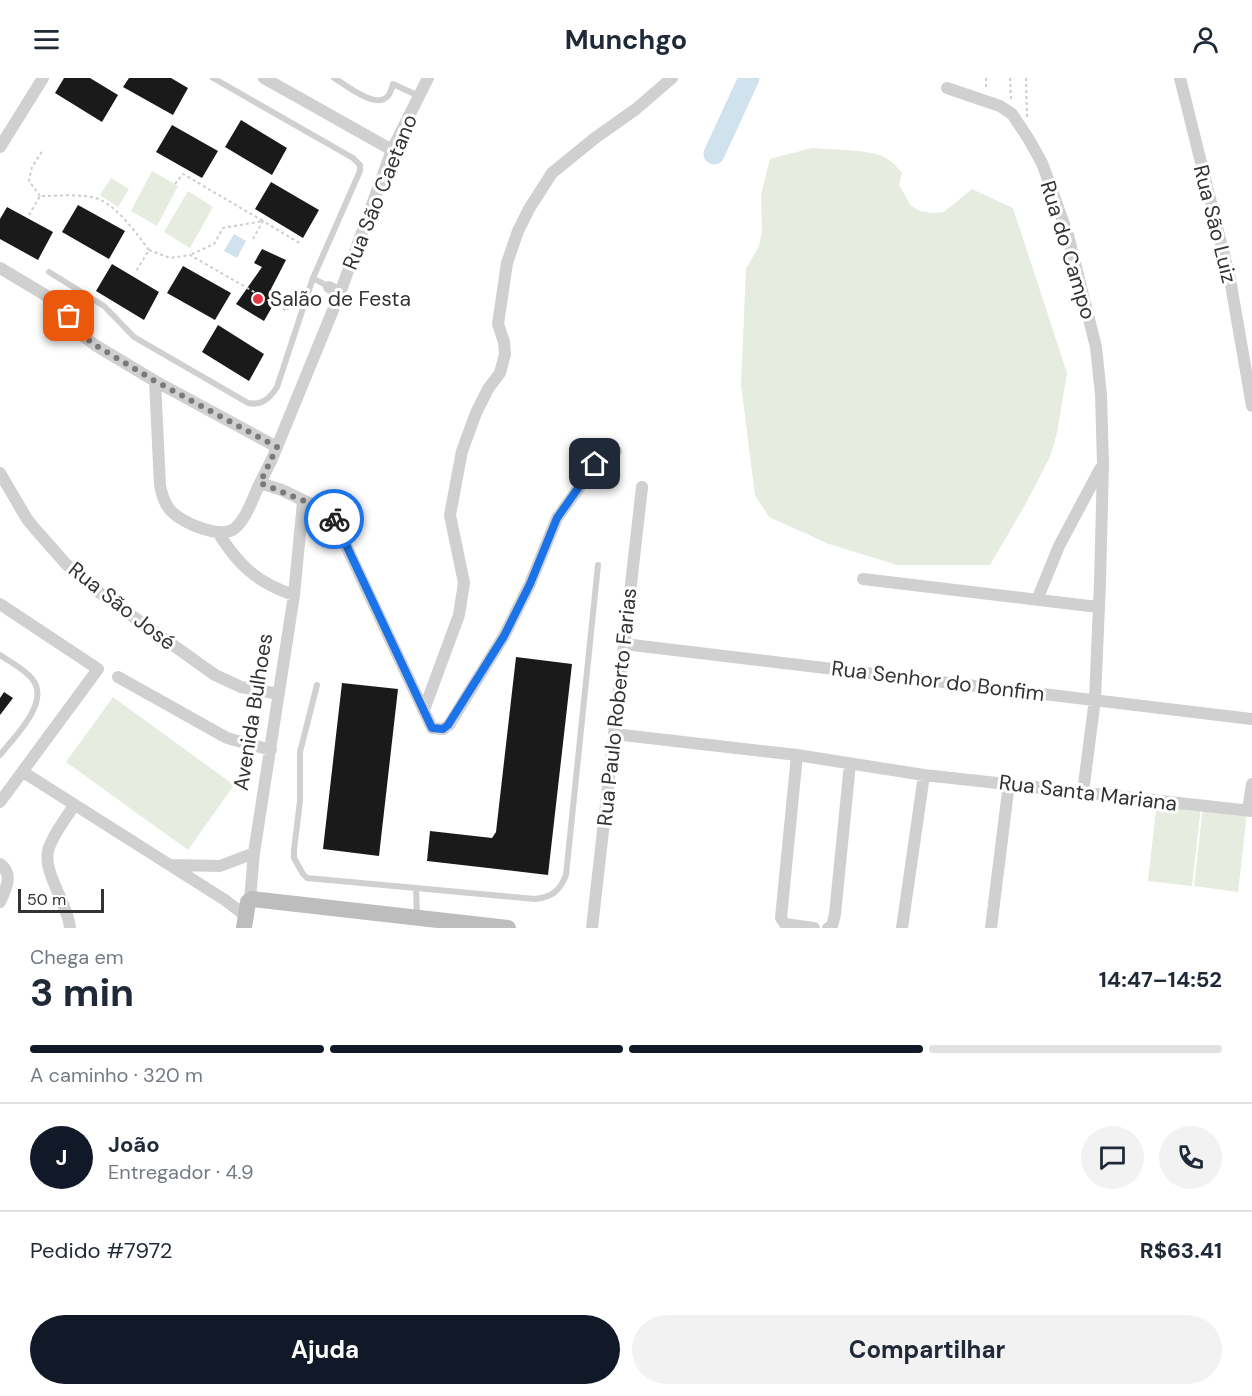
<!DOCTYPE html>
<html lang="pt">
<head>
<meta charset="utf-8">
<style>
	body { margin:0; font-family:"DM Sans",sans-serif; background:#f2f2f3; color:#1f2937; height:100vh; display:flex; flex-direction:column; font-size:22px; white-space:nowrap }
	* { box-sizing:border-box; margin:0 }
	p { font-size:20px; color:#747a83 }
	.icon { flex:none; width:33px; height:33px; fill:none; stroke:currentColor; stroke-width:2; stroke-linecap:round; stroke-linejoin:round }
	.map { position:relative; height:850px; overflow:hidden }
	.side { display:flex; flex-direction:column; background:#fff; flex:1 }
	.side>* { flex:none }
	.scale { position:absolute; left:18px; bottom:15px; width:86px; box-sizing:border-box; padding-left:6px; border:3px solid #333; border-top:0; font-size:16px; line-height:21px; white-space:nowrap; color:#333; -webkit-text-stroke:4px #fff; paint-order:stroke }
	.pin { position:absolute; display:grid; place-items:center; width:51px; height:51px; color:#fff; margin:-26px; border-radius:12px; box-shadow:0 3px 9px #0006 }
	.courier { position:absolute; display:grid; place-items:center; width:60px; height:60px; margin:-30px; border:4px solid #1a73e8; border-radius:50%; background:#fff; color:#222; box-shadow:0 2px 8px #0007 }
	.head em { font-style:normal; font-weight:700 }
	.head div { display:flex; flex-direction:column-reverse }
	.head { display:flex; align-items:center; justify-content:space-between; height:102px; padding:0 30px }
	h1 { font-size:39px; font-weight:700; line-height:45px }
	.bar { display:grid; grid-template-columns:repeat(4,1fr); gap:9px 6px; align-content:center; height:72px; padding:0 30px }
	.bar i { height:8px; border-radius:4px; background:#e0e1e3 }
	.bar .current { background:#111827 }
	.bar p { grid-column:span 4 }
	.line { display:flex; align-items:center; gap:15px; padding:0 30px; border-top:2px solid #e0e1e3 }
	.line div { flex:1 }
	.round { display:grid; place-items:center; flex:none; width:63px; height:63px; border-radius:32px; background:#f2f2f3 }
	.primary-button { display:flex; gap:12px; margin-top:auto; padding:12px 30px }
	.primary-button a { flex:1; height:69px; border-radius:36px; background:#111827; color:#fff; font-size:24px; font-weight:700; line-height:69px; text-align:center }
	.primary-button a+a { background:#f2f2f3; color:#1f2937 }
	header { display:flex; justify-content:space-between; align-items:center; height:78px; padding:0 30px; background:#fff; font-size:27px; font-weight:700 }
	.map>svg:first-child { display:block }
	.green { fill:#e6ecdf }
	.water { fill:#cfe2ee }
	.lines { fill:none; stroke-linecap:round; stroke-linejoin:round }
	.river { stroke:#cfe2ee; stroke-width:21 }
	.building { fill:#1a1a1a }
	.path { stroke:#cdcdcd; stroke-width:2; stroke-dasharray:3 3; stroke-linecap:butt }
	.lane { stroke:#d0d0d0; stroke-width:6 }
	.street { stroke:#d0d0d0; stroke-width:12 }
	.secondary { stroke:#bdbdbd; stroke-width:16 }
	.done { stroke:#7a7a7a; stroke-width:6; stroke-dasharray:0 10.8 }
	.route { stroke:#1a73e8; stroke-width:8 }
	.poi-dot { fill:#e63946; stroke:#fff; stroke-width:2 }
	.labels { text-anchor:middle; stroke-width:6; stroke-linejoin:round; paint-order:stroke }
	.street-label { font-size:21px; fill:#333; stroke:#fff }
	.poi-label { font-size:21px; fill:#333; stroke:#fff; text-anchor:start }
</style>
</head>
<body>
<header><svg class="icon" aria-label="menu" viewBox="0 0 24 24"><path d="M4 6h16M4 12h16M4 18h16"/></svg>Munchgo<svg class="icon" aria-label="person" viewBox="0 0 24 24"><circle cx="12" cy="8" r="4"/><path d="M4 21q1-7 8-7t8 7"/></svg></header>
<div class="map">
<svg width="1252" height="850" viewBox="0 0 1252 850">
	<rect width="100%" height="100%" fill="#fff"/>
	<path class="green" d="M812,70C833,72 866,71 884,79C892,83 897,89 902,95L899,107L911,128L920,133L932,135L944,134L972,111L1013,130L1067,295L1057,355L1050,379L1025,427L990,487H897L829,466L769,439L755,417L741,307L746,191L759,168L762,154L761,117L770,81Z
		M152,93L178,108L157,148L131,133Z
		M111,100L129,111L118,129L100,117Z
		M188,113L213,129L190,170L164,154Z
		M113,619L234,707L188,772L66,684Z
		M1157,723L1201,728L1192,808L1148,803Z
		M1203,729L1247,734L1238,814L1194,808Z"/>
	<path class="water" d="M234,156L246,163L237,180L224,173Z"/>
	<g class="lines">
		<path class="river" d="M714,76L749,0"/>
	</g>
	<path class="building" d="M64,0H90L118,17L102,44L55,15Z
		M129,0H171L188,10L173,37L123,9Z
		M241,42L287,70L272,97L225,69Z
		M172,47L218,73L202,100L156,74Z
		M271,104L319,132L303,160L255,131Z
		M78,127L125,153L109,181L62,154Z
		M7,129L53,154L38,182L0,161V141Z
		M262,171L286,182L271,211L280,215L264,243L236,226L262,189L254,185Z
		M112,186L159,214L144,242L96,213Z
		M183,188L231,215L215,242L167,215Z
		M218,247L264,276L249,303L202,274Z
		M516,579L572,586L548,797L427,783L430,753L492,760L496,754Z
		M342,605L398,611L379,778L323,771Z
		M4,614L13,620L0,637V620Z"/>
	<g class="lines">
		<path class="path" d="M986,0V11
			M1010,0L1011,22
			M1026,0L1027,39
			M175,106L183,96L263,143L223,150L214,166L190,177
			M40,118L29,103L32,89L43,72
			M29,137L40,118C57,118 75,116 92,119C114,123 136,155 149,172L135,195
			M253,161L263,143L301,166
			M149,172L170,180L190,177L287,233L293,214L297,219"/>
		<path class="lane" d="M213,0L353,80L360,87V93L313,200
			M334,0C346,7 375,31 387,19C390,16 392,10 393,6L419,18
			M49,194L104,228L134,259L248,325C262,328 270,320 277,309L313,200L329,209
			M0,577C10,584 26,592 33,602C50,625 14,659 0,677
			M317,607L300,674V723L294,772V780L303,796L307,800L416,810L417,838
			M416,810L535,821C552,819 560,813 566,797L598,487"/>
		<path class="street" d="M264,0L392,72
			M428,0L392,72L340,215L272,381L260,405L282,412L331,436L432,650L443,651L449,647L504,558L530,506L557,440L600,381L616,373
			M1180,0L1230,201L1252,328
			M947,10L1000,28L1012,36L1028,60L1042,85L1068,157L1096,269L1101,317L1103,386L1100,505L1095,621L1083,714
			M0,69L43,0
			M0,190L57,224L63,229L79,255L95,267L155,303L277,369
			M329,209L340,215
			M155,303L160,407C162,417 164,425 171,433C182,445 222,462 235,450C247,440 253,419 260,405
			M0,395L27,441L36,452L66,486L93,510L215,597L241,609L279,616
			M219,456C239,488 258,505 294,517
			M863,501L1098,529
			M1037,522L1059,468L1100,391
			M0,526L98,591L0,724
			M624,566L1252,641
			M118,599L227,660L271,672
			M424,632L459,537L464,505L450,437L462,373L476,335L488,311L500,295L505,276L504,264L498,246L507,185L518,153L529,131L552,95L595,60L636,31L672,0
			M614,656L797,677L924,697L1252,733
			M797,677L781,840L785,846L814,850
			M23,694L225,822L246,838
			M1248,732L1252,706
			M0,786C14,796 6,811 0,824
			M171,787L220,788L254,775
			M250,821L254,775L294,517L303,424
			M70,850C68,826 43,795 48,773C52,757 66,741 74,727
			M592,850L642,409
			M828,850L832,848L835,836L850,686
			M902,850L924,697
			M991,850L1009,705"/>
		<path class="secondary" d="M244,850L248,824L252,821L508,850"/>
	</g>
	<g class="lines">
		<path class="done" d="M69,238L79,255L95,267L155,303L277,369L260,405L324,431L332,436L334,441"/>
		<path class="route" d="M334,441L432,650L443,651L448,647L504,558L530,506L557,440L595,386"/>
	</g>
	<circle class="poi-dot" cx="258" cy="221" r="6"/>
	<g class="labels">
		<g class="street-label">
			<text transform="translate(380 114) rotate(-68)" y="7">Rua São Caetano</text>
			<text transform="translate(1215 146) rotate(76)" y="7">Rua São Luiz</text>
			<text transform="translate(1068 172) rotate(73)" y="7">Rua do Campo</text>
			<text transform="translate(122 528) rotate(38)" y="7">Rua São José</text>
			<text transform="translate(938 603) rotate(7)" y="7">Rua Senhor do Bonfim</text>
			<text transform="translate(617 629) rotate(-84)" y="7">Rua Paulo Roberto Farias</text>
			<text transform="translate(253 634) rotate(-81)" y="7">Avenida Bulhoes</text>
			<text transform="translate(1088 715) rotate(7)" y="7">Rua Santa Mariana</text>
		</g>
		<g class="poi-label">
			<text x="270" y="228">Salão de Festa</text>
		</g>
	</g>
</svg>
<div class="scale">50 m</div>
<div class="pin" style="left:69px;top:238px;background:#ea580c"><svg class="icon" aria-label="bag" viewBox="0 0 24 24"><path d="M5 8h14l-1 12H6zM9 8a3 3 0 0 1 6 0"/></svg></div>
<div class="pin" style="left:595px;top:386px;background:#1f2937"><svg class="icon" aria-label="home" viewBox="0 0 24 24"><path d="M3 11l9-7 9 7M6 9v11h12V9"/></svg></div>
<div class="courier" style="left:334px;top:441px"><svg class="icon" aria-label="bike" viewBox="0 0 24 24"><circle cx="6" cy="16" r="4"/><circle cx="18" cy="16" r="4"/><path d="M6 16l4-8h5l3 8M10 8l3 8H6M13 5h3"/></svg></div>
</div>
<section class="side">
<div class="head"><div><h1>3 min</h1><p>Chega em</p></div><em>14:47–14:52</em></div>
<div class="bar"><i class="current"></i><i class="current"></i><i class="current"></i><i></i><p>A caminho · 320 m</p></div>
<div class="line" style="height:108px"><b class="round" style="background:#111827;color:#fff">J</b><div><b>João</b><p>Entregador · 4.9</p></div><a class="round"><svg class="icon" aria-label="chat" viewBox="0 0 24 24"><path d="M4 5h16v11H9l-5 4z"/></svg></a><a class="round"><svg class="icon" aria-label="phone" viewBox="0 0 24 24"><path d="M5 4h4l2 5-3 2q2 4 5 5l2-3 5 2v4C11 20 4 13 5 4z"/></svg></a></div>
<div class="line" style="height:78px"><div>Pedido #7972</div><b>R$63.41</b></div>
<div class="primary-button"><a>Ajuda</a><a>Compartilhar</a></div>
</section>
</body>
</html>
